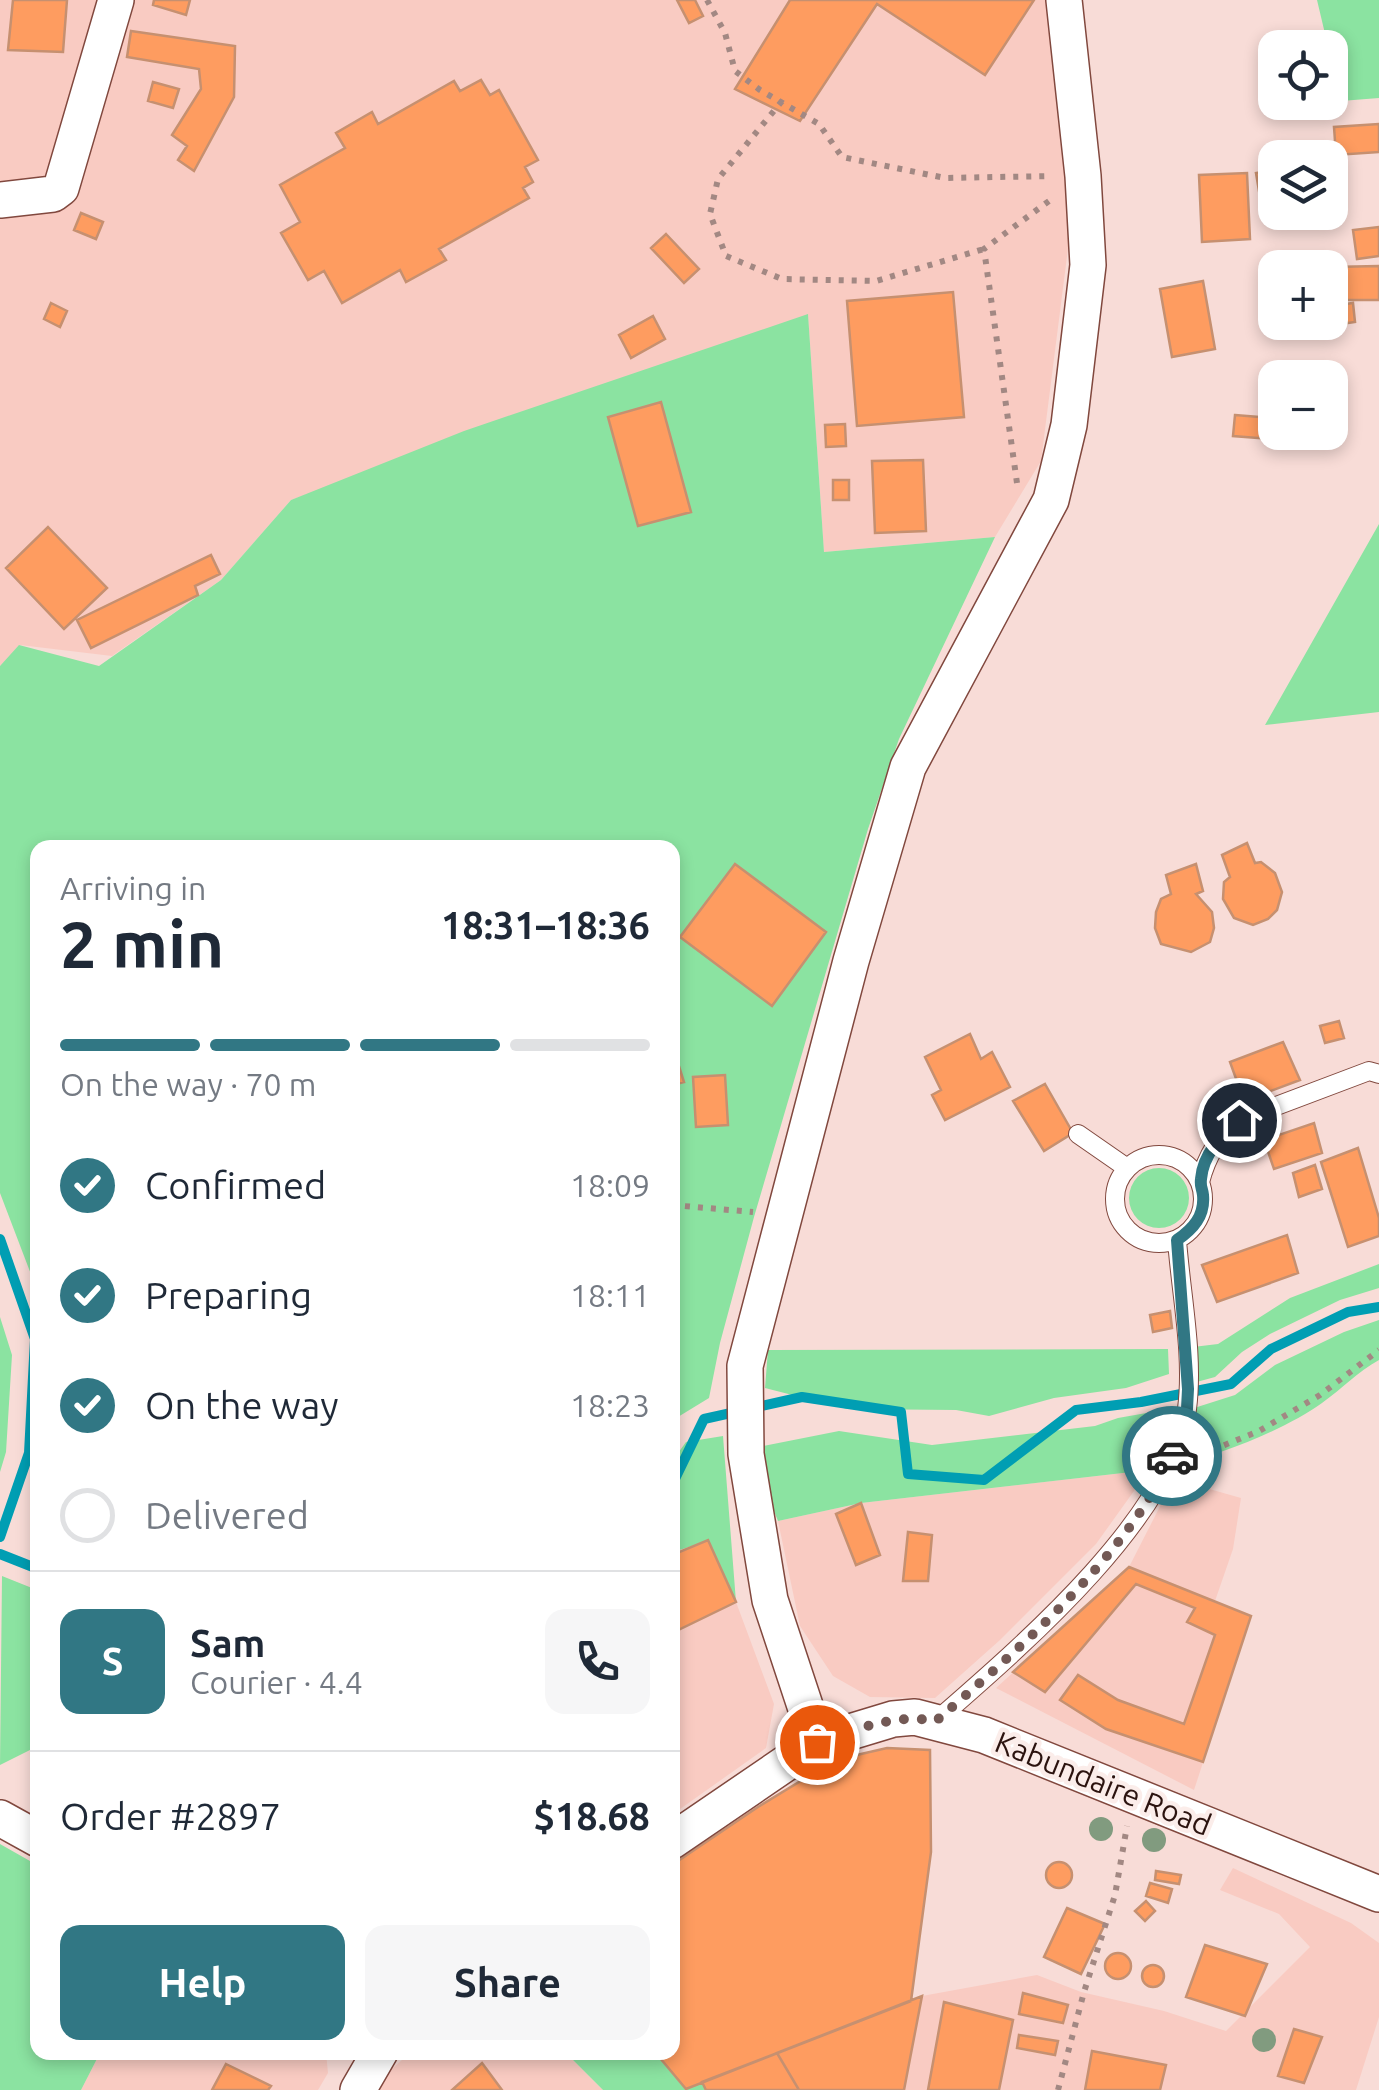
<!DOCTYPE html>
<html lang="en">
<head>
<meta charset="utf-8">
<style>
	body { margin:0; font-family:Ubuntu,sans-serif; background:#f6f6f7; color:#1f2937; height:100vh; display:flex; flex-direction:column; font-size:38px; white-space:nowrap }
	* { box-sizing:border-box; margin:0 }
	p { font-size:32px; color:#747a83 }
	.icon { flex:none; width:55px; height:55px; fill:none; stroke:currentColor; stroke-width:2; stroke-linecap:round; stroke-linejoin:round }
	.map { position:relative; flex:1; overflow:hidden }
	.side { position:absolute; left:30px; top:840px; width:650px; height:1220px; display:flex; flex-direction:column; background:#fff; border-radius:20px; box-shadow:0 5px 15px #0003 }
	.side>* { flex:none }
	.fabs { position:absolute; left:1258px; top:30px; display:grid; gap:20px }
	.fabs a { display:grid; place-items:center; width:90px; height:90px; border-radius:20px; background:#fff; box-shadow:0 5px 15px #0003; font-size:50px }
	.pin { position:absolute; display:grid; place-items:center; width:85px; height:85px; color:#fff; margin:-42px; border:5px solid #fff; border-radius:50%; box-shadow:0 2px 10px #0007 }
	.courier { position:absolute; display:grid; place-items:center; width:100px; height:100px; margin:-50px; border:8px solid #317784; border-radius:50%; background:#fff; color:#222; box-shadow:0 2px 12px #0007 }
	.summary em { font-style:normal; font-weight:700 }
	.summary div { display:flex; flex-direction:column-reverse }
	.summary { display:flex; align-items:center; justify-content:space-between; height:170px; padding:0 30px }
	h1 { font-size:65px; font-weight:700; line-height:75px }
	.bar { display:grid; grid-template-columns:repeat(4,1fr); gap:15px 10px; align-content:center; height:120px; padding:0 30px }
	.bar i { height:12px; border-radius:8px; background:#e0e1e3 }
	.bar .selected { background:#317784 }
	.bar p { grid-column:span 4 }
	.line { display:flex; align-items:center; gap:25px; padding:0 30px; border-top:2px solid #e0e1e3 }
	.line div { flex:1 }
	.round { display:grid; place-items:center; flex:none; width:105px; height:105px; border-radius:20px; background:#f6f6f7 }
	ol { padding:0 30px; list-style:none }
	li { display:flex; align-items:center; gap:30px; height:110px }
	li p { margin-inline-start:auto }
	li .icon { padding:10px; border-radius:50%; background:#317784; color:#fff; stroke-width:4 }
	li:last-child { color:#747a83 }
	li i { width:55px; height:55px; border:5px solid #e0e1e3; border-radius:50% }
	.cta { display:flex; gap:20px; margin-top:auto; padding:20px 30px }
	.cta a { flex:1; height:115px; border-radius:20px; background:#317784; color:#fff; font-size:40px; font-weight:700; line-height:115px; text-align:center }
	.cta a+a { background:#f6f6f7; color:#1f2937 }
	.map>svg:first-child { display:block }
	.built { fill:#f9cbc2 }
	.green { fill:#8be3a1 }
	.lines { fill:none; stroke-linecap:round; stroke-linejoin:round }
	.stream { stroke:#009eb3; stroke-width:10 }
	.building { fill:#fe9c60; stroke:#c69070; stroke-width:2.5 }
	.service-casing { stroke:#81483e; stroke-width:20 }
	.minor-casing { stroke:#81483e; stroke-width:38 }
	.path { stroke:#a28883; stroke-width:6; stroke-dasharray:5 8; stroke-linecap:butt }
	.service { stroke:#fff; stroke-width:18 }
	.minor { stroke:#fff; stroke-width:35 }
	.tree { fill:#819b7f }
	.done { stroke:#735955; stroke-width:10; stroke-dasharray:0 18 }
	.route { stroke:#317784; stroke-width:12 }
	.labels { text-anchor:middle; stroke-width:9; stroke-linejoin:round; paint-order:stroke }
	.street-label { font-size:30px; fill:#2b130f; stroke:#fbedea }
</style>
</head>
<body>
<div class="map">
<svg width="1379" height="2090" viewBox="0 0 1379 2090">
	<rect width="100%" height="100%" fill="#f8dcd7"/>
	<path class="built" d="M0,0H103L55,185L0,188Z
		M127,0H1049L1072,217L1041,461L995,537L824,552L808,315L291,500L221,580L112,656L20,645L0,666V209L72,196Z
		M1149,1470L1096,1544L1000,1640L935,1698L870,1697L833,1676L800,1626L778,1521L861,1503Z
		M1174,1479L1241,1498L1233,1549L1215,1601L1251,1616L1194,1790L996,1688L1129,1567Z
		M708,1540L736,1602L774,1704L766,1748L673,1814L672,1552Z
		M1233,1868L1351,1923L1379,1943V2017L1356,2090H904L922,1996L1037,1975L1081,1992L1164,2011L1226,2031L1310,1947L1279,1914L1220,1890Z
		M411,2052L566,2053L603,2090H368Z
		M100,2053H326L328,2073L318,2090H81Z"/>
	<path class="green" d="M1317,0H1379V98L1341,101Z
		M808,314L824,552L995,537L899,739L868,829L754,1217L720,1343L709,1398L673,1420L672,848H38L37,1290L0,1193V666L19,645L99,666L221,580L291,500L464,431Z
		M1379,524V712L1265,725Z
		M1129 1198a30 30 0 1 1 60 0a30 30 0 1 1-60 0Z
		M1379,1264V1288L1340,1300L1270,1334L1242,1352L1215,1377L1193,1383V1347L1218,1344L1290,1298Z
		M0,1317L12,1355L6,1452L0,1472Z
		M1379,1320V1360C1357,1372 1343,1388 1322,1403C1286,1429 1220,1455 1177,1465L1191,1409L1235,1395L1275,1365L1344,1332Z
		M1168,1349L1169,1374L1126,1388L1054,1398L989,1416L956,1410L847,1409L765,1388L768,1350Z
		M1169,1409L1164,1442L1149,1470L861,1503L778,1521L768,1496L758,1447L839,1431L932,1445L1095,1426L1118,1418Z
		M723,1436L736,1602L708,1541L673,1552V1460L686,1442Z
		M2,1576L37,1590L38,1746L0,1765Z
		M0,1844L37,1865L38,2052L100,2053L81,2090H0Z
		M566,2053H655L685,2089L702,2082L706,2090H603Z"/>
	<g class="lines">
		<path class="stream" d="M0,1239L35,1339L29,1453L0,1537
			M672,1485L704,1419L802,1397L901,1412L908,1474L984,1480L1076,1410L1141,1402L1231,1384L1271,1349L1348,1312L1379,1307
			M0,1554L38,1569"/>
	</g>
	<path class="building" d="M13,0H67L63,52L8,50Z
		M154,0H190L186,15L153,5Z
		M677,0H695L703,16L689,23Z
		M790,0H1034L985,75L877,4L800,121L735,89Z
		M131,31L235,46L234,97L194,171L178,160L187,146L172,135L201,89L199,69L127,57Z
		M481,80L490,95L499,90L538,160L525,167L533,182L523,188L529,198L439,249L446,260L406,282L400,270L342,303L324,271L308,280L281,233L300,222L280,185L345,148L336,133L372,112L378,124L454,81L460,91Z
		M153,82L179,89L173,108L148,101Z
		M1379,124V152L1336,155L1334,127Z
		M1275,170V194L1260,197L1256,173Z
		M1247,173L1250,239L1202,242L1199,175Z
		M81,213L103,222L96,239L74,230Z
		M1379,227V256L1357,259L1353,230Z
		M666,234L699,269L684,283L651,248Z
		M1379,266V300H1333L1332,267Z
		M1203,281L1215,349L1172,357L1160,289Z
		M953,292L964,417L857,426L847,301Z
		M51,303L67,311L60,327L44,319Z
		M1353,303L1355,322L1341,324L1338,305Z
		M653,316L665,339L631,358L619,335Z
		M661,402L691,512L638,526L608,417Z
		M1235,415L1272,418L1270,439L1233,436Z
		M845,424L846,446L826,447L825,425Z
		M923,460L926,531L875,533L872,461Z
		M833,480H849V500H833Z
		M48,527L107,588L64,629L6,568Z
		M211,555L220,574L195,586L198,595L91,648L77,620Z
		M1247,843L1255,863L1261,862L1275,873L1282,892L1277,910L1268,919L1253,925L1234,918L1223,899L1224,882L1230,877L1222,855Z
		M735,864L826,932L772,1006L680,937Z
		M1196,864L1203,891L1196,894L1212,912L1214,928L1210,942L1191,952L1161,944L1155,928L1156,912L1161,899L1171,894L1166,875Z
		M1339,1021L1344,1038L1325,1043L1320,1026Z
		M970,1034L981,1059L992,1052L1010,1087L945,1120L932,1095L941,1090L925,1057Z
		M1283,1042L1300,1080L1244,1101L1230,1062Z
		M672,1044L684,1082L672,1085Z
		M725,1075L728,1125L696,1127L693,1077Z
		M1045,1084L1073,1133L1044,1151L1013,1101Z
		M1314,1123L1322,1153L1274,1169L1264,1140Z
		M1358,1148L1379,1218V1236L1348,1247L1321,1162Z
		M1315,1165L1322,1189L1299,1197L1293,1173Z
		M1287,1235L1298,1273L1217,1302L1202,1265Z
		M1170,1311L1172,1328L1153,1332L1150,1315Z
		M861,1503L880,1555L856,1565L836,1514Z
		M908,1532L932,1535L928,1581H903Z
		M708,1540L736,1602L672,1633V1555Z
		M1129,1567L1251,1616L1203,1762L1106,1729L1060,1700L1078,1675L1118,1700L1184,1724L1215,1635L1187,1622L1195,1608L1136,1584L1045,1692L1013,1672Z
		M887,1748L930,1750L931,1852L911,2001L686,2089L655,2052H672V1865L758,1807L835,1760Z
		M1046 1875a13 13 0 1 1 26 0a13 13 0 1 1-26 0Z
		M1156,1871L1181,1875L1179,1884L1155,1880Z
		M1150,1883L1172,1889L1168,1903L1146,1896Z
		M1146,1901L1155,1911L1145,1921L1135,1911Z
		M1067,1908L1105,1924L1081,1974L1044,1957Z
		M1205,1945L1267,1964L1245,2016L1186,1997Z
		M1105 1966a13 13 0 1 1 26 0a13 13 0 1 1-26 0Z
		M1142 1976a11 11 0 1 1 22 0a11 11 0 1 1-22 0Z
		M1023,1993L1068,2005L1063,2023L1019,2014Z
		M922,1996L904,2090H799L777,2053Z
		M944,2002L1013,2020L999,2090H928Z
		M1294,2029L1322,2037L1304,2083L1278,2076Z
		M1019,2035L1058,2041L1055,2055L1017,2048Z
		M1092,2051L1166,2065L1160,2090H1085Z
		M777,2053L799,2090H706L702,2082Z
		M482,2063L502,2090H452Z
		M226,2064L271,2086L268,2090H212Z"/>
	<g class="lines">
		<defs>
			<path id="service" d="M1078,1134L1127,1168
				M1115 1199a44 44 0 1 1 88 0a44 44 0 1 1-88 0Z
				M1200,1182C1207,1155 1218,1138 1239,1120L1369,1071L1379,1074
				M936,1721C1016,1651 1173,1518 1187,1409C1194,1355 1181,1295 1177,1240"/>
			<path id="minor" d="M0,200L53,194L61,188L116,0
				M817,1742L770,1600L746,1454L745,1366L851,961L908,767L1051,500L1069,425L1088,265L1083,176L1064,0
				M0,1818L38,1839
				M672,1841L817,1742L893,1719L915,1717L984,1735L1379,1894
				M358,2090L380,2052"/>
		</defs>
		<use href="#service" class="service-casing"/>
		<use href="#minor" class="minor-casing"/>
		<path class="path" d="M707,0L725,33L735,71L760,90L819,124L842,157L945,178L1052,176
			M782,101L718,179L710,214L726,256L782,279L876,281L984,249
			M1017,483L984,249L1053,198
			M672,1205L753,1212
			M1200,1455L1259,1431L1320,1395L1379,1350
			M1058,2090L1084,1992L1115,1895L1127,1826"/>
		<use href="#service" class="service"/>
		<use href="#minor" class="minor"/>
	</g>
	<g class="tree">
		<circle cx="1101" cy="1829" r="12"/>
		<circle cx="1154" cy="1840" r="12"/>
		<circle cx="1264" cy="2040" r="12"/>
	</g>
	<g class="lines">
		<path class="done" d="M817,1742C856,1730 894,1713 936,1721C1018,1650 1127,1556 1172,1456"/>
		<path class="route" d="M1172,1456L1187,1409L1188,1389L1177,1240C1193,1229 1205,1216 1203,1195C1202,1187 1200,1187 1201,1179C1203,1154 1221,1136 1239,1120"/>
	</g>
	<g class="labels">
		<g class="street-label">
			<text transform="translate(1103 1784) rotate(22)" y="10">Kabundaire Road</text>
		</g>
	</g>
</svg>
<div class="fabs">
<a><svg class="icon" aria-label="locate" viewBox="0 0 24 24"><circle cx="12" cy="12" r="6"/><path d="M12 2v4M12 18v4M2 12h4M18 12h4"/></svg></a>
<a><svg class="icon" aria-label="layers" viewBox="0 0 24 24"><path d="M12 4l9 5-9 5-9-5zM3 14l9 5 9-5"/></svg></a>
<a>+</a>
<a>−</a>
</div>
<div class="pin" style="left:817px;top:1742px;background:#ea580c"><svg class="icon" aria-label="bag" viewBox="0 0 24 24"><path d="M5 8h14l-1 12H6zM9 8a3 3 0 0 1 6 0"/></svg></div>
<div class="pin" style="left:1239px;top:1120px;background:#1f2937"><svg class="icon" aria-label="home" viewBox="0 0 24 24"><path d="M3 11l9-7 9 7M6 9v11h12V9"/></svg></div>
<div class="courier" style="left:1172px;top:1456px"><svg class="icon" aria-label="car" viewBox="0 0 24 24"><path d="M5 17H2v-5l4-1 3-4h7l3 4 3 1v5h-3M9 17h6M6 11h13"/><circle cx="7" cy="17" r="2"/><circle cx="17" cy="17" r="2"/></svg></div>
<section class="side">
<div class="summary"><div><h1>2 min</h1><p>Arriving in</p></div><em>18:31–18:36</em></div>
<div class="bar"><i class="selected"></i><i class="selected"></i><i class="selected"></i><i></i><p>On the way · 70 m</p></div>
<ol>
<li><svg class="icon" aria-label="check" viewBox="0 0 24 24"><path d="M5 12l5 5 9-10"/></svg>Confirmed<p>18:09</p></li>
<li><svg class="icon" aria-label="check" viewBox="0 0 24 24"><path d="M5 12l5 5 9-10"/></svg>Preparing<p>18:11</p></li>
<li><svg class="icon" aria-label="check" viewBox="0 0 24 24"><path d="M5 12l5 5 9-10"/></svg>On the way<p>18:23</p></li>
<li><i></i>Delivered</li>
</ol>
<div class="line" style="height:180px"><b class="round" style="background:#317784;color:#fff">S</b><div><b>Sam</b><p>Courier · 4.4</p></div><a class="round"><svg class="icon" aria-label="phone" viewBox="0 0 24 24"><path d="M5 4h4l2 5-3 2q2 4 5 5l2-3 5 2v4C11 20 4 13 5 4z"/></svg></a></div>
<div class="line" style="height:130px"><div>Order #2897</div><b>$18.68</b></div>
<div class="cta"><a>Help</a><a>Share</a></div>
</section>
</div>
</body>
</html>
